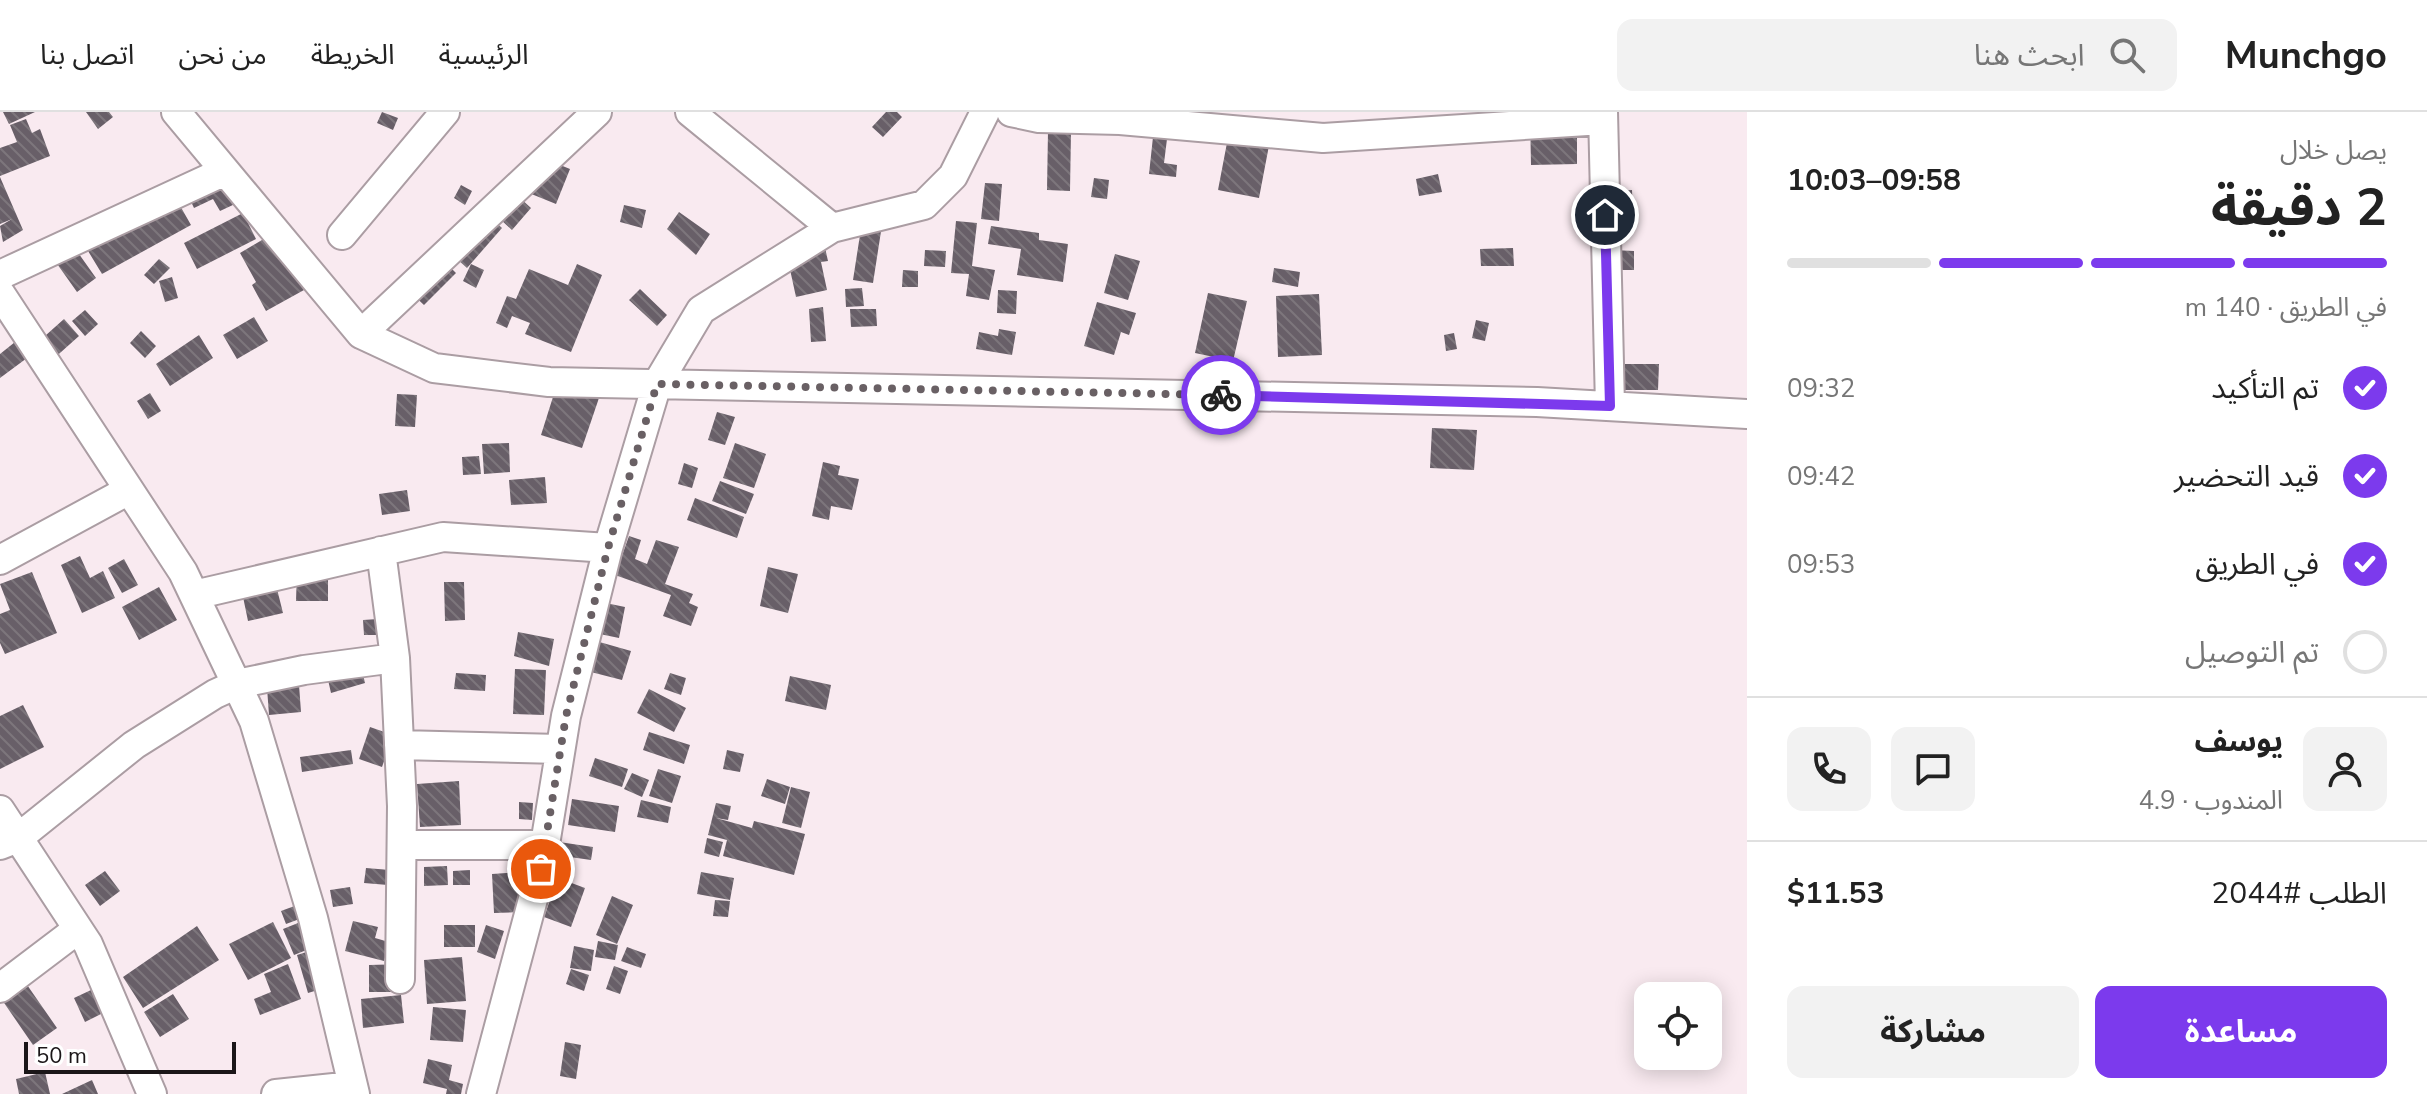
<!DOCTYPE html>
<html lang="ar">
<head>
<meta charset="utf-8">
<style>
	body { margin:0; font-family:"Nunito Sans","Noto Sans Arabic",sans-serif; background:#f2f2f2; color:#222; direction:rtl; height:100vh; display:flex; flex-direction:column; font-size:30px; white-space:nowrap }
	* { box-sizing:border-box; margin:0 }
	p { font-size:26px; color:#767676 }
	.icon { flex:none; width:44px; height:44px; fill:none; stroke:currentColor; stroke-width:2; stroke-linecap:round; stroke-linejoin:round }
	.map { position:relative; flex:1; overflow:hidden; direction:ltr }
	.details { display:flex; flex-direction:column; background:#fff; width:680px }
	.details>* { flex:none }
	.buttons { position:absolute; left:1634px; top:870px; display:grid; gap:16px }
	.buttons a { display:grid; place-items:center; width:88px; height:88px; border-radius:16px; background:#fff; box-shadow:0 4px 20px #0003; font-size:40px }
	.scale { position:absolute; left:24px; bottom:20px; width:212px; box-sizing:border-box; padding-left:8px; border:4px solid #1b1618; border-top:0; font-size:22px; line-height:28px; white-space:nowrap; color:#1b1618; -webkit-text-stroke:6px #fff; paint-order:stroke }
	.pin { position:absolute; display:grid; place-items:center; width:68px; height:68px; color:#fff; margin:-34px; border:4px solid #fff; border-radius:50%; box-shadow:0 2px 8px #0007 }
	.courier { position:absolute; display:grid; place-items:center; width:80px; height:80px; margin:-40px; border:6px solid #7c3aed; border-radius:50%; background:#fff; color:#222; box-shadow:0 2px 10px #0007 }
	.overview em { font-style:normal; font-weight:700 }
	.overview div { display:flex; flex-direction:column-reverse }
	.overview { display:flex; align-items:center; justify-content:space-between; height:136px; padding:0 40px }
	h1 { font-size:52px; font-weight:700; line-height:60px }
	.bar { display:grid; grid-template-columns:repeat(4,1fr); gap:12px 8px; align-content:center; height:96px; padding:0 40px }
	.bar i { height:10px; border-radius:6px; background:#e0e0e0 }
	.bar .active { background:#7c3aed }
	.bar p { grid-column:span 4 }
	.line { display:flex; align-items:center; gap:20px; padding:0 40px; border-top:2px solid #e0e0e0 }
	.line div { flex:1 }
	.round { display:grid; place-items:center; flex:none; width:84px; height:84px; border-radius:16px; background:#f2f2f2 }
	ol { padding:0 40px; list-style:none }
	li { display:flex; align-items:center; gap:24px; height:88px }
	li p { margin-inline-start:auto }
	li .icon { padding:8px; border-radius:50%; background:#7c3aed; color:#fff; stroke-width:4 }
	li:last-child { color:#767676 }
	li i { width:44px; height:44px; border:4px solid #e0e0e0; border-radius:50% }
	.cta { display:flex; gap:16px; margin-top:auto; padding:16px 40px }
	.cta a { flex:1; height:92px; border-radius:16px; background:#7c3aed; color:#fff; font-size:32px; font-weight:700; line-height:92px; text-align:center }
	.cta a+a { background:#f2f2f2; color:#222 }
	header { display:flex; align-items:center; gap:48px; box-sizing:border-box; height:112px; padding:0 40px; background:#fff; border-bottom:2px solid #e0e0e0 }
	header strong { font-size:38px }
	nav { display:flex; gap:44px; margin-inline-start:auto; font-size:28px }
	.search { width:560px; height:72px; background:#f2f2f2; display:flex; align-items:center; gap:20px; box-sizing:border-box; padding:0 28px; border-radius:16px; color:#767676; font-size:30px }
	main { display:flex; flex:1; min-height:0 }
	.map>svg:first-child { display:block }
	.building { fill:url(#building-back-hatch) }
	.lines { fill:none; stroke-linecap:round; stroke-linejoin:round }
	.minor-casing { stroke:#ab9da3; stroke-width:32 }
	.minor { stroke:#fff; stroke-width:28 }
	.done { stroke:#696064; stroke-width:8; stroke-dasharray:0 14.4 }
	.route { stroke:#7c3aed; stroke-width:10 }
</style>
</head>
<body>
<header>
<strong>Munchgo</strong>
<div class="search"><svg class="icon" aria-label="search" viewBox="0 0 24 24"><circle cx="10" cy="10" r="6"/><path d="M15 15l6 6"/></svg>ابحث هنا</div>
<nav><a>الرئيسية</a><a>الخريطة</a><a>من نحن</a><a>اتصل بنا</a></nav>
</header>
<main>
<section class="details">
<div class="overview"><div><h1>2 دقيقة</h1><p>يصل خلال</p></div><em>09:58–10:03</em></div>
<div class="bar"><i class="active"></i><i class="active"></i><i class="active"></i><i></i><p>في الطريق · 140 m</p></div>
<ol>
<li><svg class="icon" aria-label="check" viewBox="0 0 24 24"><path d="M5 12l5 5 9-10"/></svg>تم التأكيد<p>09:32</p></li>
<li><svg class="icon" aria-label="check" viewBox="0 0 24 24"><path d="M5 12l5 5 9-10"/></svg>قيد التحضير<p>09:42</p></li>
<li><svg class="icon" aria-label="check" viewBox="0 0 24 24"><path d="M5 12l5 5 9-10"/></svg>في الطريق<p>09:53</p></li>
<li><i></i>تم التوصيل</li>
</ol>
<div class="line" style="height:144px"><a class="round"><svg class="icon" aria-label="person" viewBox="0 0 24 24"><circle cx="12" cy="8" r="4"/><path d="M4 21q1-7 8-7t8 7"/></svg></a><div><b>يوسف</b><p>المندوب · 4.9</p></div><a class="round"><svg class="icon" aria-label="chat" viewBox="0 0 24 24"><path d="M4 5h16v11H9l-5 4z"/></svg></a><a class="round"><svg class="icon" aria-label="phone" viewBox="0 0 24 24"><path d="M5 4h4l2 5-3 2q2 4 5 5l2-3 5 2v4C11 20 4 13 5 4z"/></svg></a></div>
<div class="line" style="height:104px"><div>الطلب #2044</div><b>$11.53</b></div>
<div class="cta"><a>مساعدة</a><a>مشاركة</a></div>
</section>
<div class="map">
<svg width="1747" height="982" viewBox="0 0 1747 982">
	<defs>
		<pattern id="building-back-hatch" width="6" height="6" patternUnits="userSpaceOnUse" patternTransform="scale(2)"><rect width="6" height="6" fill="#685f68"/><path d="M-1 5l2 2M0 0l6 6M5-1l2 2" fill="none" stroke="#7d767c"/></pattern>
	</defs>
	<rect width="100%" height="100%" fill="#f9eaf0"/>
	<path class="building" d="M3,0H35L9,12Z
		M86,0H109L113,5L98,17Z
		M382,0L398,6L393,18L377,11Z
		M886,0H897L902,5L883,25L872,15Z
		M1577,3V52L1531,53L1530,4Z
		M26,7L32,21L40,17L50,44L0,64V36L17,30L10,13Z
		M1230,15L1271,23L1259,86L1218,78Z
		M1048,19H1071L1070,79L1047,78Z
		M1153,25L1167,27L1164,51L1177,53L1176,65L1149,62Z
		M538,44L570,57L556,92L524,79Z
		M219,60L235,92L220,99L213,87L194,96L185,77Z
		M1438,62L1442,80L1419,84L1416,67Z
		M0,65L23,118L3,130L0,114L12,107L0,112Z
		M1094,66L1109,68L1107,87L1091,85Z
		M985,71L1002,72L999,109L981,107Z
		M461,73L472,79L465,93L454,86Z
		M507,74L531,96L512,118L487,95Z
		M170,76L191,113L102,162L82,129Z
		M1632,78L1633,106L1609,107L1608,80Z
		M624,93L646,98L642,116L620,110Z
		M482,98L502,116L467,156L447,138Z
		M679,100L710,122L696,143L667,117Z
		M243,101L256,127L197,157L184,131Z
		M956,109L977,111L972,154L995,158L989,188L966,184L969,162L951,161Z
		M862,110L882,113L873,171L853,168Z
		M991,114L1039,121V128L1068,132L1063,170L1017,163L1021,137L988,132Z
		M272,122L304,178L266,199L252,173L256,170L240,141Z
		M824,131L828,149L821,150L827,178L796,185L786,139Z
		M74,135L96,166L77,180L55,149Z
		M1513,136L1514,154H1481L1480,137Z
		M925,138L946,139L945,155L924,154Z
		M1613,138L1634,139V158H1612Z
		M1115,142L1140,149L1128,188L1104,181Z
		M441,146L456,161L424,193L408,178Z
		M159,147L170,156L154,172L144,163Z
		M471,152L484,158L476,176L463,169Z
		M577,152L602,163L571,240L525,222L530,211L512,204L507,216L496,211L507,184L516,187L529,157L568,173Z
		M1274,156L1300,160L1298,175L1272,170Z
		M903,158L918,159V175H902Z
		M172,165L178,186L165,190L159,169Z
		M862,176L864,194L846,195L845,177Z
		M640,177L667,203L657,214L629,188Z
		M998,178L1017,179L1016,202L997,201Z
		M1208,181L1247,189L1233,249L1195,241Z
		M1319,182L1322,243L1278,245L1276,184Z
		M1097,190L1136,201L1129,223L1121,220L1114,243L1084,234Z
		M823,195L826,229L811,230L809,197Z
		M850,197H876L877,214L851,215Z
		M85,198L98,212L85,224L72,209Z
		M254,205L268,229L237,247L223,223Z
		M64,207L79,224L51,249L36,232Z
		M1476,208L1489,211L1485,229L1472,226Z
		M999,217L1016,220L1012,243L976,237L979,220L998,224Z
		M141,219L156,234L145,246L130,231Z
		M1454,221L1457,237L1446,239L1444,223Z
		M199,223L213,246L170,274L156,252Z
		M15,230L27,246L0,266V242Z
		M1619,252H1659L1658,278H1618Z
		M558,269L600,283L582,336L541,323Z
		M150,281L161,299L148,307L137,289Z
		M397,282L417,283L415,315L395,314Z
		M717,300L735,305L725,333L708,328Z
		M1432,316L1477,318L1474,358L1430,356Z
		M509,331L510,360L484,362L482,332Z
		M735,331L766,342L754,376L723,366Z
		M479,344L481,362L463,363L462,345Z
		M823,350L840,354L838,363L859,367L852,398L831,394L829,408L812,404Z
		M684,351L698,356L692,376L678,372Z
		M545,365L547,391L511,393L509,368Z
		M720,369L754,382L746,402L712,389Z
		M407,378L410,399L382,403L379,382Z
		M695,386L744,405L737,426L687,408Z
		M629,424L641,428L635,447L647,452L656,428L679,435L665,472L693,482L689,491L698,495L691,514L663,504L671,483L615,463Z
		M80,444L90,466L103,459L115,486L82,501L61,453Z
		M124,447L138,473L122,481L108,456Z
		M768,455L798,462L788,501L760,494Z
		M297,458L328,459V489H296Z
		M32,460L57,521L5,542L0,531V502L10,498L0,472Z
		M444,470H464L465,508L445,509Z
		M276,473L283,501L248,509L242,480Z
		M159,475L177,508L139,528L122,495Z
		M601,490L625,495L619,526L595,521Z
		M378,507V523H364L363,508Z
		M518,520L554,527L549,554L514,544Z
		M596,529L631,539L622,568L587,559Z
		M360,550L365,571L331,581L326,559Z
		M515,557L546,558L544,603L513,602Z
		M298,559L301,600L269,603L266,562Z
		M456,561L486,563L485,579L454,577Z
		M670,561L686,566L681,583L664,577Z
		M790,564L831,573L826,598L785,589Z
		M649,577L686,596L674,620L637,601Z
		M23,593L44,635L0,657V604Z
		M370,615L393,623L382,655L359,647Z
		M649,620L690,633L684,652L643,638Z
		M351,638L353,652L302,660L300,645Z
		M727,638L744,642L740,660L723,657Z
		M595,646L628,657L622,675L589,664Z
		M658,657L681,664L672,691L649,684Z
		M632,661L649,668L642,685L624,677Z
		M767,667L790,675L785,692L761,684Z
		M459,669L461,713L420,715L417,672Z
		M791,675L810,680L801,716L782,711Z
		M572,687L619,694L615,720L568,713Z
		M641,688L671,695L668,711L637,705Z
		M519,690L533,691L532,708L519,707Z
		M716,691L731,694L728,708L716,706L752,716L754,709L805,722L794,763L723,744L727,728L708,723Z
		M707,726L723,730L719,745L704,741Z
		M559,730L593,735L591,748L556,743Z
		M447,754L448,773L424,774V755Z
		M366,756L390,758L388,773L364,771Z
		M470,758V773H453V759Z
		M105,759L120,779L100,794L85,773Z
		M521,760L523,800L494,801L492,762Z
		M701,760L734,766L730,788L697,782Z
		M558,766L585,776L571,815L544,805Z
		M350,775L353,792L333,795L330,778Z
		M612,784L633,793L617,832L596,823Z
		M715,788L730,789L728,805L713,804Z
		M308,789L313,802L286,812L281,799Z
		M313,805L324,831L294,843L283,817Z
		M353,809L378,815L375,826L389,830L384,849L345,839Z
		M273,810L291,846L248,868L229,832Z
		M444,813H475V835H444Z
		M486,813L504,819L495,847L477,840Z
		M197,814L219,848L143,896L123,865Z
		M598,829L618,833L615,848L595,845Z
		M329,833L341,871L308,881L297,843Z
		M574,834L594,838L591,859L570,856Z
		M627,835L646,842L641,856L621,849Z
		M462,845L466,889L427,892L424,848Z
		M288,852L301,887L260,903L254,887L271,880L264,862Z
		M405,852V880H369V853Z
		M614,854L628,859L620,882L606,877Z
		M16,857L57,916L33,933L0,885Z
		M571,857L589,863L584,879L566,872Z
		M106,871L117,894L85,910L74,886Z
		M173,882L189,907L160,925L144,900Z
		M401,883L404,911L363,916L361,887Z
		M433,895L466,898L463,930L430,928Z
		M565,930L581,933L576,967L560,964Z
		M428,947L452,953L449,968L463,972L461,982H446L447,977L423,971Z
		M45,960L50,982H19L16,967Z
		M92,968L98,982H62Z"/>
	<g class="lines">
		<defs>
			<path id="minor" d="M176,0L361,222L434,256L549,270L1537,290L1747,302
				M690,0L832,116
				M1011,0L1039,6L1120,8L1323,26L1603,8
				M1603,0L1610,294
				M342,123L445,0
				M0,163L223,60
				M0,181L183,460L254,609L313,806L355,982
				M361,222L597,0
				M381,439L395,546L402,694L400,867
				M0,448L129,378
				M194,483L443,425L608,436
				M399,633L560,637
				M0,698L88,832L152,982
				M0,733L18,726L134,633L215,582L237,572L304,558L395,546
				M402,733H545
				M0,876L78,817
				M276,982L353,974
				M481,982L541,757L566,604L608,436L657,272L701,198L832,116L924,93L953,64L985,0"/>
		</defs>
		<use href="#minor" class="minor-casing"/>
		<use href="#minor" class="minor"/>
	</g>
	<g class="lines">
		<path class="done" d="M541,757L566,604L608,436L657,272L1221,283"/>
		<path class="route" d="M1221,283L1610,294L1605,103"/>
	</g>
</svg>
<div class="buttons">
<a><svg class="icon" aria-label="locate" viewBox="0 0 24 24"><circle cx="12" cy="12" r="6"/><path d="M12 2v4M12 18v4M2 12h4M18 12h4"/></svg></a>
</div>
<div class="scale">50 m</div>
<div class="pin" style="left:541px;top:757px;background:#ea580c"><svg class="icon" aria-label="bag" viewBox="0 0 24 24"><path d="M5 8h14l-1 12H6zM9 8a3 3 0 0 1 6 0"/></svg></div>
<div class="pin" style="left:1605px;top:103px;background:#1f2937"><svg class="icon" aria-label="home" viewBox="0 0 24 24"><path d="M3 11l9-7 9 7M6 9v11h12V9"/></svg></div>
<div class="courier" style="left:1221px;top:283px"><svg class="icon" aria-label="bike" viewBox="0 0 24 24"><circle cx="6" cy="16" r="4"/><circle cx="18" cy="16" r="4"/><path d="M6 16l4-8h5l3 8M10 8l3 8H6M13 5h3"/></svg></div>
</div>
</main>
</body>
</html>
